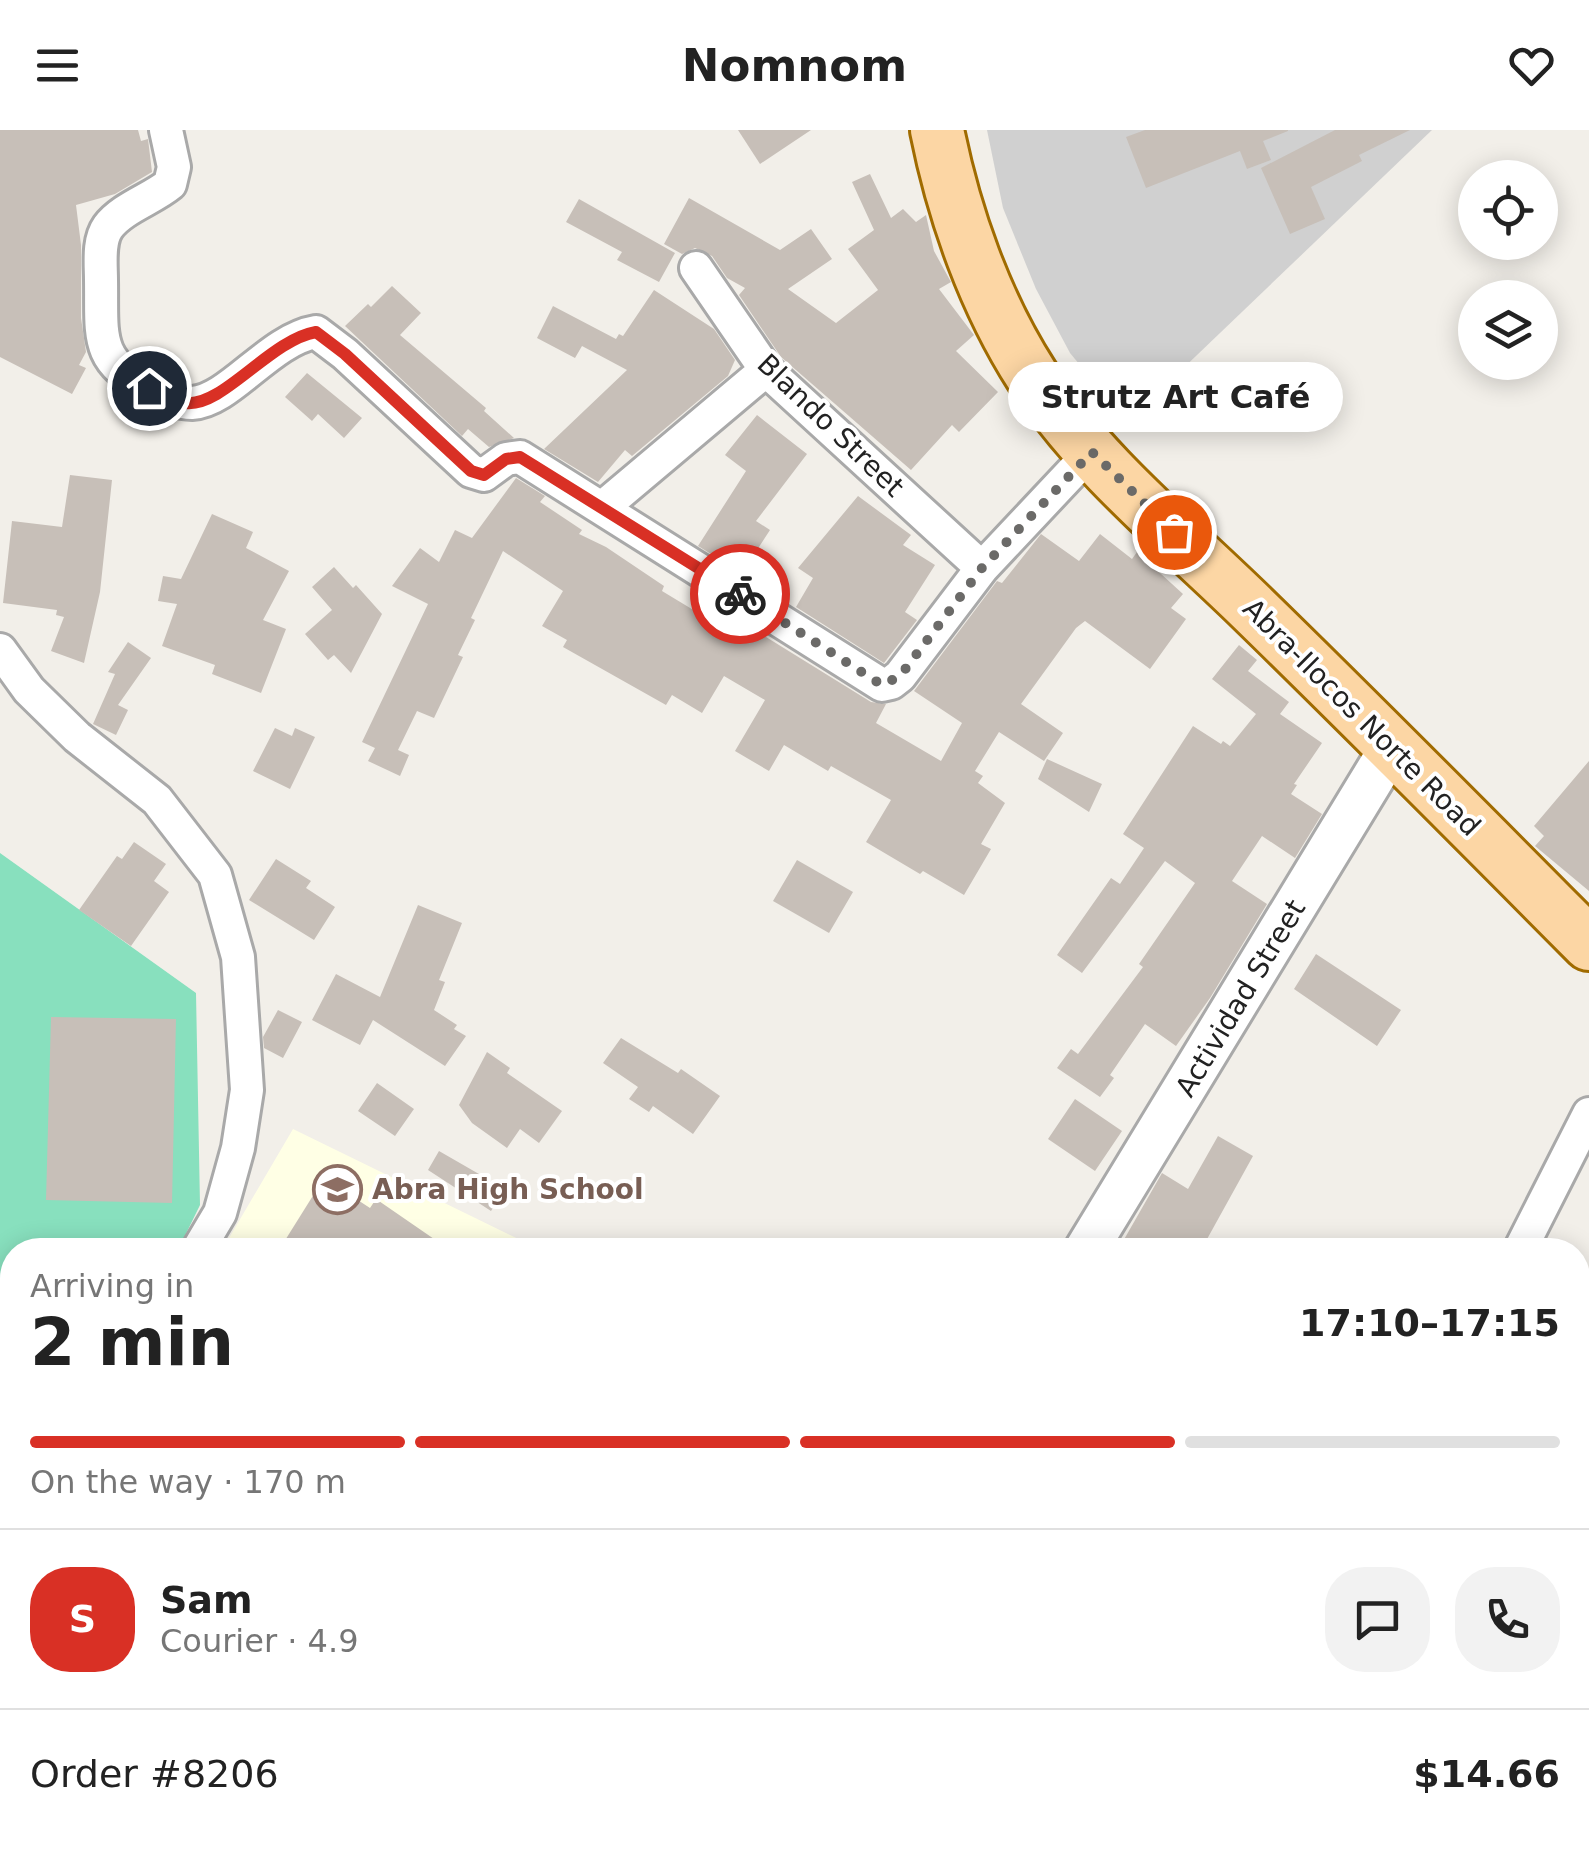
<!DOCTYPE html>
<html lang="en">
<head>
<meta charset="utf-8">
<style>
	body { margin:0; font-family:"DejaVu Sans",sans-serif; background:#f2f2f2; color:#222; height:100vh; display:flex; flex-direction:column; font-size:38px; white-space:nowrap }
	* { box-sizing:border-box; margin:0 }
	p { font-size:32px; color:#767676 }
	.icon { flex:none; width:55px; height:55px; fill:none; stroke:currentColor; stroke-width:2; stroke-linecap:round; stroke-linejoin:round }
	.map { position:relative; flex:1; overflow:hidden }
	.drawer { position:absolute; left:0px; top:1108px; width:1590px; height:622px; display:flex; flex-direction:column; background:#fff; border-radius:40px 40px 0 0; box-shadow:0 5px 25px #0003 }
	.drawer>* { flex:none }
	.fabs { position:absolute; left:1458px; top:30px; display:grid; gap:20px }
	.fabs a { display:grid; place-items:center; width:100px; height:100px; border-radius:50%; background:#fff; box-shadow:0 5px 25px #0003; font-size:50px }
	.pin { position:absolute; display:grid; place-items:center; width:85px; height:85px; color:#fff; margin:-42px; border:5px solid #fff; border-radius:50%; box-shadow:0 2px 10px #0007 }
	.courier { position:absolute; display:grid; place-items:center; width:100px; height:100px; margin:-50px; border:8px solid #d93025; border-radius:50%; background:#fff; color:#222; box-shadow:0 2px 12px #0007 }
	.bubble { position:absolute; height:70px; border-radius:35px; background:#fff; box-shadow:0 5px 25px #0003; font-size:32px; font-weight:600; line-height:70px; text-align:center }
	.head em { font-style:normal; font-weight:600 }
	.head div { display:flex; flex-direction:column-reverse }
	.head { display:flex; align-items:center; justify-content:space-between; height:170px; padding:0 30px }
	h1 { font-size:65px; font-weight:600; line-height:75px }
	.bar { display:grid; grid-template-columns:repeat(4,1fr); gap:15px 10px; align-content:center; height:120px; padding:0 30px }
	.bar i { height:12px; border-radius:8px; background:#e0e0e0 }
	.bar .on { background:#d93025 }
	.bar p { grid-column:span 4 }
	.line { display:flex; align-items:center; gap:25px; padding:0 30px; border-top:2px solid #e0e0e0 }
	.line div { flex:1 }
	.round { display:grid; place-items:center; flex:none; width:105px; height:105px; border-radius:40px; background:#f2f2f2 }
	header { display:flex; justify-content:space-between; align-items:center; height:130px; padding:0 30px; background:#fff; font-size:45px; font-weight:600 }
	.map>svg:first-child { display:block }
	.education { fill:#ffffe5 }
	.religious { fill:#d0d0d0 }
	.pitch { fill:#88e0be }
	.building { fill:#c7bfb8 }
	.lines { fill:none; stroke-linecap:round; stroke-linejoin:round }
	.service-casing { stroke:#a9a9a9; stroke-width:22 }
	.minor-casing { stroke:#a9a9a9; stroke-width:38 }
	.tertiary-casing { stroke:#a9a9a9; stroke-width:48 }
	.primary-casing { stroke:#a06b00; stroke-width:58 }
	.service { stroke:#fff; stroke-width:18 }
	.minor { stroke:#fff; stroke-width:32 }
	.tertiary { stroke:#fff; stroke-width:42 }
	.primary { stroke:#fcd6a4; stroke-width:52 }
	.done { stroke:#6b6a68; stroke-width:10; stroke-dasharray:0 18 }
	.route { stroke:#d93025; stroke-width:12 }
	.labels { text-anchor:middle; stroke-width:8; stroke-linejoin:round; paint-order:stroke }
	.street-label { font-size:28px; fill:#222; stroke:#fff }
	.education-label { font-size:28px; font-weight:bold; fill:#785e54; stroke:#fff; text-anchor:start }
</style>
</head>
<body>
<header><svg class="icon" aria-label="menu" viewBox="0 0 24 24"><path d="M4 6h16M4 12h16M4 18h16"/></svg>Nomnom<svg class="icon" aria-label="heart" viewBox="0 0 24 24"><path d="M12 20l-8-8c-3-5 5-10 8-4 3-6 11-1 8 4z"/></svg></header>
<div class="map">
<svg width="1589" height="1729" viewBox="0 0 1589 1729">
	<rect width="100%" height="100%" fill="#f2efe9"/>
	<path class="education" d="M293,999L541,1120H222Z
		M12,1424V1718H206L200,1729H0V1443Z"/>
	<path class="religious" d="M987,0H1432L1127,292L1070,223L1036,159L1003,78Z"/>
	<path class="pitch" d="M0,723L196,863L200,1075L178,1120H12V1424L0,1443Z"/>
	<path class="building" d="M0,0H138L141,11L148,9L152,42L115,64L76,75L81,115V188L86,222L79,235L86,238L72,264L0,227Z
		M738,0H811L760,34Z
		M1145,0H1288V1L1263,11L1271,30L1247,39L1240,21L1146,58L1126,7Z
		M1335,0H1410L1359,25L1362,31L1311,57L1325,89L1290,104L1261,38Z
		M870,44L891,88L903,79L916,92L926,85L934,121L951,152L939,159L974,205L956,221L998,262L959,302L952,295L911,340L781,227L739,165L745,158L727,148L712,126L695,118L682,124L664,114L689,68L780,120L811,99L832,129L788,159L836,193L878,160L848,119L874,100L852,52Z
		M579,69L675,123L659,152L617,130L622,122L566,92Z
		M392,156L421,183L400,205L486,278L484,281L514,308L489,317L468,299L462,306L345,196L368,174L371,177Z
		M654,160L714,199L735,230L728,246L632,326L625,320L598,352L544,319L627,240L582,216L575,228L537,208L553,176L616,209L619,204L623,206Z
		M307,243L362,288L344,308L318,284L312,291L285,267Z
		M757,285L807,324L756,391L770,400L742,443L698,416L746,341L725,325Z
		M70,345L112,350L100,462L84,533L51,521L64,487L56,485L57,480L3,473L12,391L62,397Z
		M516,348L545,366L540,372L582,400L579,404L606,417L664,456L662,461L705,487L713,474L871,572L886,574L876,593L941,631L962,593L914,561L997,451L1002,453L1041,404L1079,431L1100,404L1132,429L1137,422L1183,464L1171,478L1186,489L1150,539L1085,491L1076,498L1021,574L1063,603L1044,631L999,602L975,641L983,646L978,653L1005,673L981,714L991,719L964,765L923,741L920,744L866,712L891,670L831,636L828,641L784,615L769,641L735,621L765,570L724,546L702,583L672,565L666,575L563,517L567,510L542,496L563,461L503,421L471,488L475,490L458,525L463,527L434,588L417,581L398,620L409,625L400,646L368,631L375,618L362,612L428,474L392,456L420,418L439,432L455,400L472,408Z
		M858,366L911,405L903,415L935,435L905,482L917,490L884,533L796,477L813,448L798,438Z
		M212,384L253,402L246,418L289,441L263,490L286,499L261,563L212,544L215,535L162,516L177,474L158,471L163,446L181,449Z
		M334,437L353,458L356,455L382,484L351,543L334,525L328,530L305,504L332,480L312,457Z
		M128,512L151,528L118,575L128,580L116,605L93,594L115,544L108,542Z
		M1239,515L1257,530L1248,541L1289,572L1280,584L1322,613L1294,654L1297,655L1291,664L1322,684L1295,728L1262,706L1232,751L1267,774L1210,868L1176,916L1145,894L1110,945L1114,948L1100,967L1057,938L1071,919L1078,924L1143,837L1139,834L1195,753L1165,731L1082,843L1057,825L1111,748L1120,754L1144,718L1123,704L1193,596L1221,614L1223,611L1230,616L1256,584L1212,549Z
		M275,598L292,606L295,598L315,607L290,659L253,641Z
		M1047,629L1102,654L1089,682L1038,649Z
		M1589,631V761L1535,716L1544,706L1534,696Z
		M134,712L166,734L154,751L169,762L131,816L79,780L117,726L122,729Z
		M276,729L311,751L306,758L335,777L314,810L249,770Z
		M797,730L853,762L829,803L773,771Z
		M418,775L462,793L439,850L445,852L434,880L457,895L454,899L466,906L445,936L373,890L360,915L312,890L336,844L380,867Z
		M1316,824L1401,880L1377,916L1294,859Z
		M278,880L302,892L283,928L264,918L263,907Z
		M51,887L176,889L172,1073L46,1070Z
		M621,908L678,943L681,939L720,966L693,1004L653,976L649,982L629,969L638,957L603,933Z
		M487,922L510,938L507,943L562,981L539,1013L520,999L507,1018L472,993L459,975Z
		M377,953L414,979L395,1006L358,981Z
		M1075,969L1122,1001L1095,1041L1048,1009Z
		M1218,1006L1253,1026L1201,1120H1118L1162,1043L1188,1059Z
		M439,1021L505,1059L491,1081L428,1040Z
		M324,1048L370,1078L376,1069L450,1120H279Z"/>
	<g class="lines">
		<defs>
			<path id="service" d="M0,1274L12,1283"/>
			<path id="minor" d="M166,0L174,37L170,54C152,69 122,78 108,97C98,111 101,134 101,150C102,205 94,231 149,258C163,265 176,273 192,273C230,271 269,210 316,202L345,224L471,341L484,345L506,329L520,327L882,555L891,553L900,546L982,438L1091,322
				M696,138L766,240L982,438
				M602,378L766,240
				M0,520L29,560L77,607L157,670L215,745L238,827L247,960L238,1018L220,1083L198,1120
				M1520,1120L1589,984
				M1309,1729L1313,1718"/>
			<path id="tertiary" d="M1086,1120L1393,615
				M716,1729L723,1718"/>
			<path id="primary" d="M937,0C954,85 985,173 1032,246C1090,334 1176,404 1251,477C1365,588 1477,701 1589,814"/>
		</defs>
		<use href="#service" class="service-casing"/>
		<use href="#minor" class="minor-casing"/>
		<use href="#tertiary" class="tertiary-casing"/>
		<use href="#primary" class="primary-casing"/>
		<use href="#service" class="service"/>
		<use href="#minor" class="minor"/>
		<use href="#tertiary" class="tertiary"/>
		<use href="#primary" class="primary"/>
	</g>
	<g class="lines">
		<path class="done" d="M740,464L882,555L900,546L982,438L1092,322L1174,402"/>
		<path class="route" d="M149,258C160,263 173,271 186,273C223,277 270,210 316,202L345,224L471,341L484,345L506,329L520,327L740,464"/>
	</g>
	<defs>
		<symbol id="school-ring" viewBox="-11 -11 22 22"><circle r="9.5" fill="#fff" stroke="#8d6e63" stroke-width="1.5"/><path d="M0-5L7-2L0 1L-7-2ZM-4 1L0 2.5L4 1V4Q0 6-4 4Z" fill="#8d6e63"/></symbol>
	</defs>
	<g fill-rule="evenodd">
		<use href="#school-ring" x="310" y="1032" width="55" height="55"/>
	</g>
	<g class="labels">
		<g class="street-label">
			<text transform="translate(831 295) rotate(44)" y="10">Blando Street</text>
			<text transform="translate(1362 587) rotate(45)" y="10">Abra-Ilocos Norte Road</text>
			<text transform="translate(1240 868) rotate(-59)" y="10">Actividad Street</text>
		</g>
		<g class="education-label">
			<text x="372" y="1069">Abra High School</text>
		</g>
	</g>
</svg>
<div class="fabs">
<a><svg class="icon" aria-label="locate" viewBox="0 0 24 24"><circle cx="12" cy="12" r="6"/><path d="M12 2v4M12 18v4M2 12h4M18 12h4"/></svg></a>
<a><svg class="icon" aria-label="layers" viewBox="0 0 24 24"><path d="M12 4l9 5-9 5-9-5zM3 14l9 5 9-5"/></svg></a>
</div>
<div class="pin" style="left:1174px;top:402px;background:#ea580c"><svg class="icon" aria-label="bag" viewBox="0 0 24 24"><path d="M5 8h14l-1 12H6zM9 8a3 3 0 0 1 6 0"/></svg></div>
<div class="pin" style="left:149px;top:258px;background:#1f2937"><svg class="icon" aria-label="home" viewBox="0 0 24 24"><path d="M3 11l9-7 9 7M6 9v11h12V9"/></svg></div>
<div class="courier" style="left:740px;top:464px"><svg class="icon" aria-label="bike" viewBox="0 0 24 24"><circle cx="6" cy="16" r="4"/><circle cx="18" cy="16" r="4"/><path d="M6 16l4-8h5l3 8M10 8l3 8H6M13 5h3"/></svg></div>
<div class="bubble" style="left:1008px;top:232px;width:335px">Strutz Art Café</div>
<section class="drawer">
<div class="head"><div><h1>2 min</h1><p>Arriving in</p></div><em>17:10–17:15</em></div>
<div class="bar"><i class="on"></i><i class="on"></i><i class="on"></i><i></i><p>On the way · 170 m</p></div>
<div class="line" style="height:180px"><b class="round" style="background:#d93025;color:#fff">S</b><div><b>Sam</b><p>Courier · 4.9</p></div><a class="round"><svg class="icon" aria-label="chat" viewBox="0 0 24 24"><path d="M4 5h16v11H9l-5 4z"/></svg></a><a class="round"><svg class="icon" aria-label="phone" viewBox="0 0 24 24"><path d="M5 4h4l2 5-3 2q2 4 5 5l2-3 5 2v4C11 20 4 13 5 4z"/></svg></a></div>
<div class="line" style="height:130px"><div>Order #8206</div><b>$14.66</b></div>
</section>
</div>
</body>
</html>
